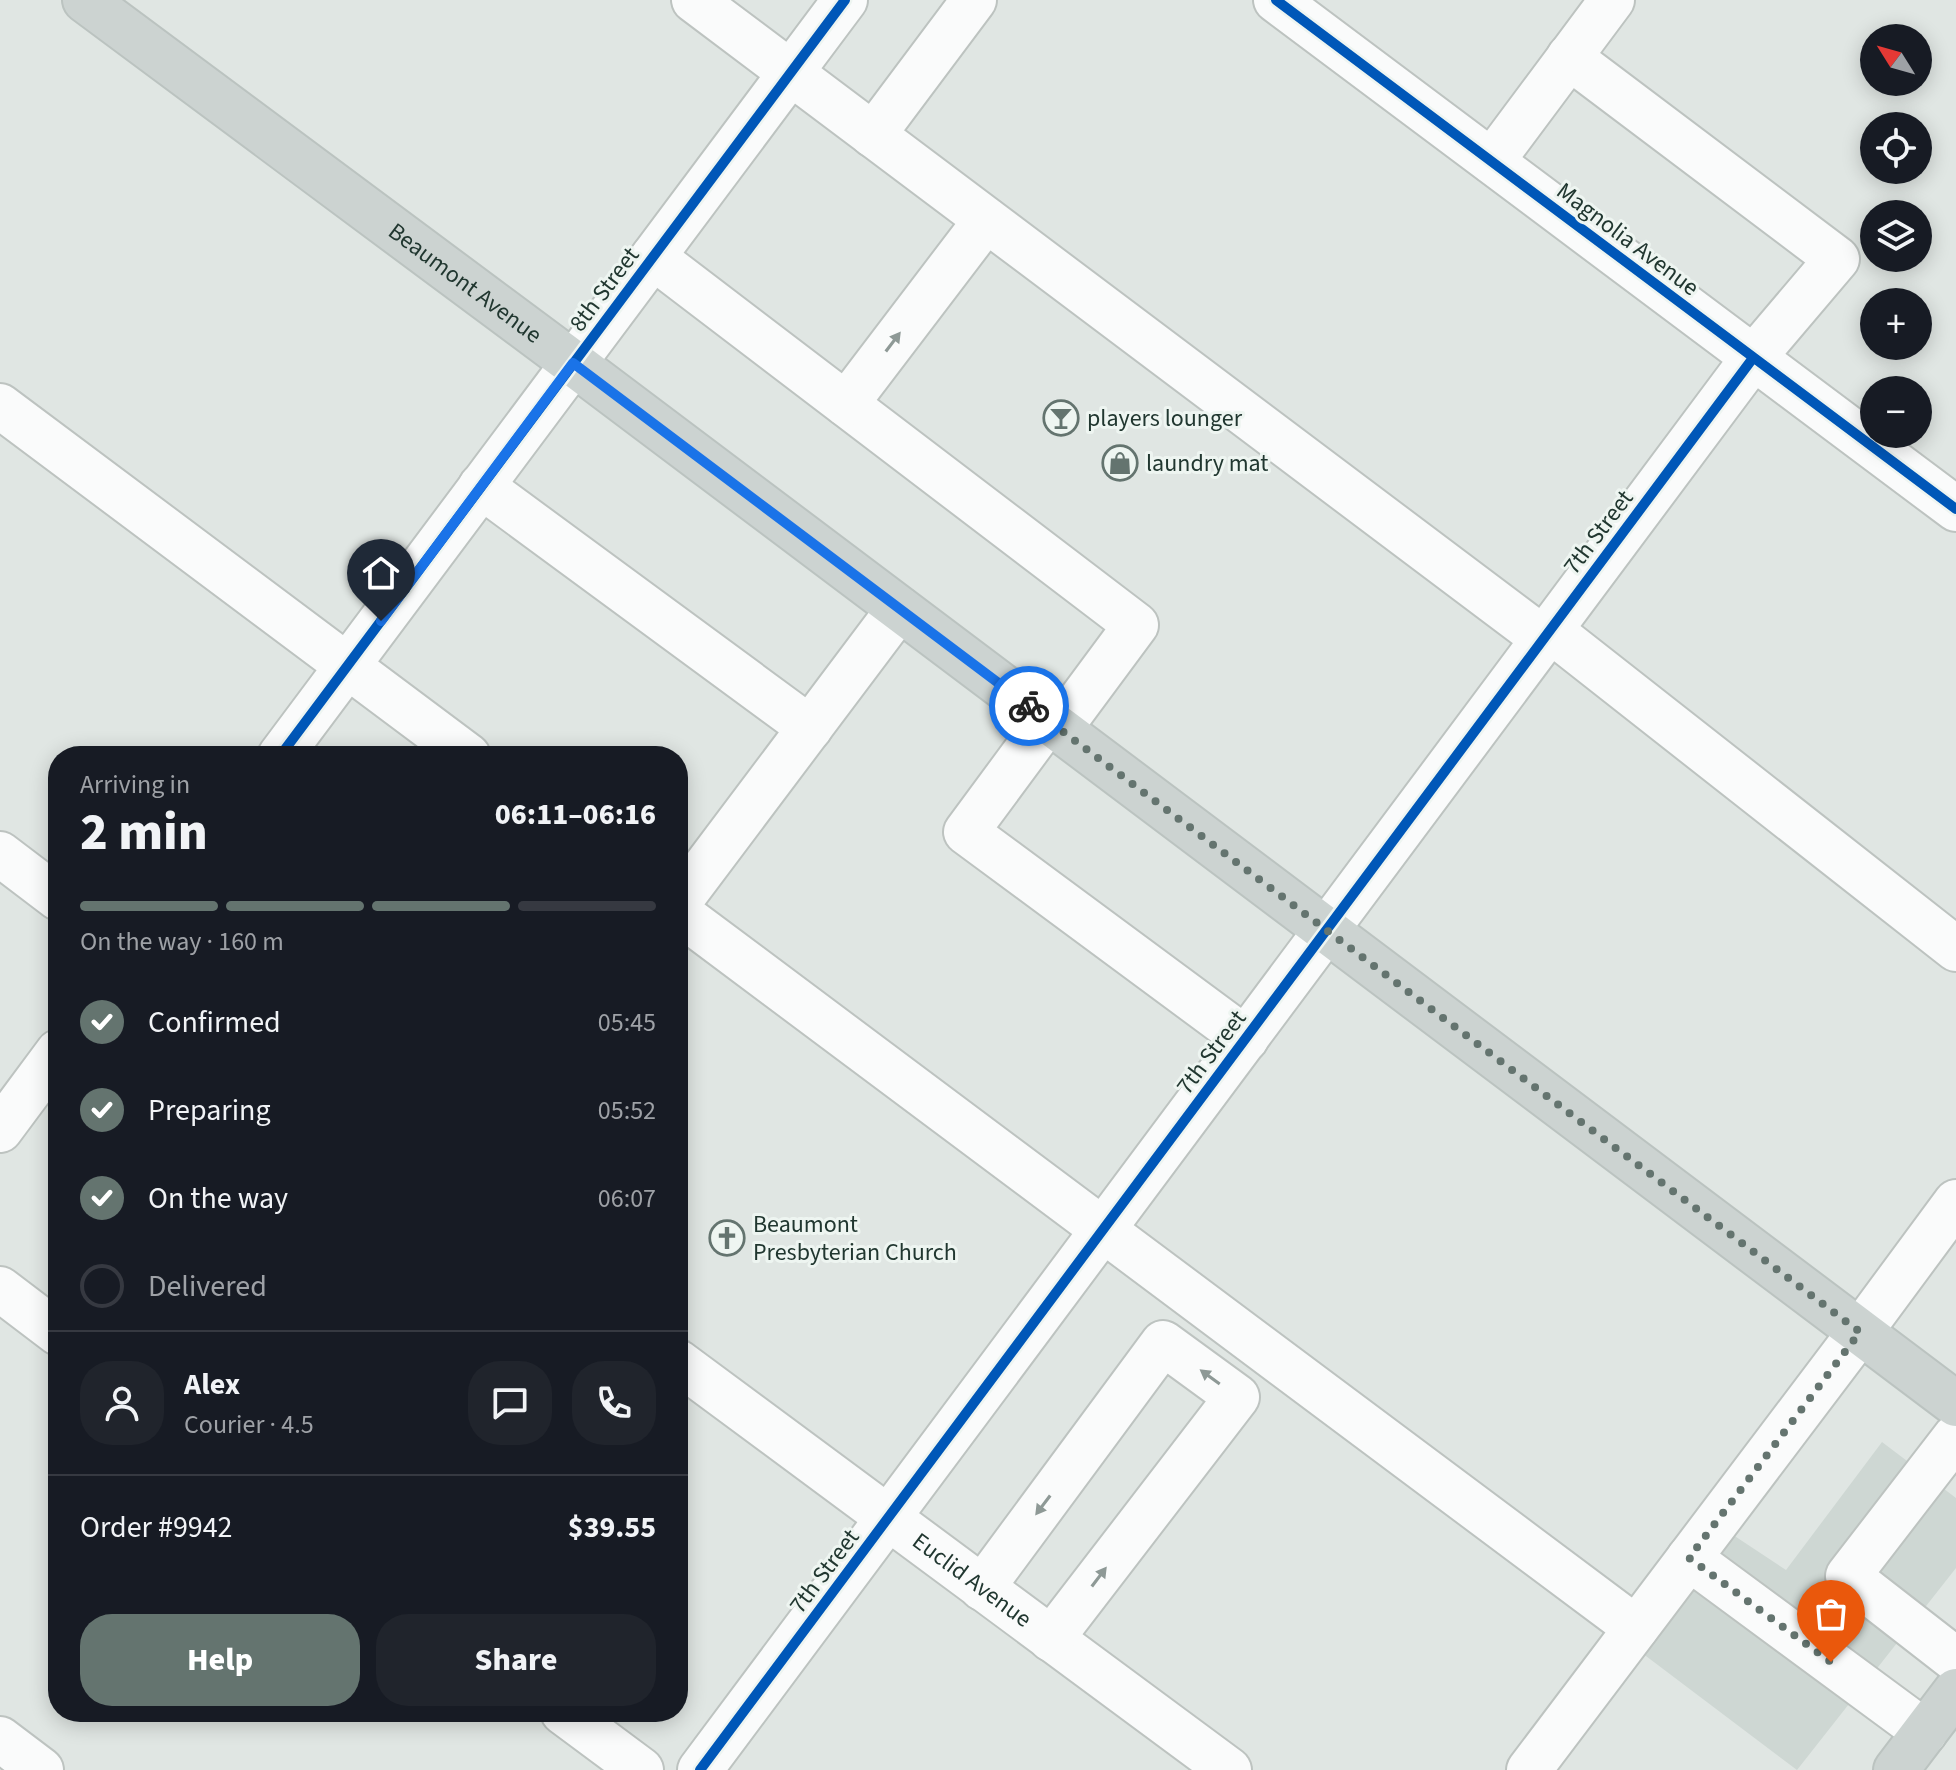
<!DOCTYPE html>
<html lang="en">
<head>
<meta charset="utf-8">
<style>
	body { margin:0; font-family:"Source Sans 3",sans-serif; background:#20242c; color:#f1f3f6; height:100vh; display:flex; flex-direction:column; font-size:30px; white-space:nowrap }
	* { box-sizing:border-box; margin:0 }
	p { font-size:26px; color:#9ea1a6 }
	.icon { flex:none; width:44px; height:44px; fill:none; stroke:currentColor; stroke-width:2; stroke-linecap:round; stroke-linejoin:round }
	.map { position:relative; flex:1; overflow:hidden }
	.panel { position:absolute; left:48px; top:746px; width:640px; height:976px; display:flex; flex-direction:column; background:#171b24; border-radius:32px; box-shadow:0 4px 20px #0003 }
	.panel>* { flex:none }
	.needle { width:52px; rotate:307deg }
	.tools { position:absolute; left:1860px; top:24px; display:grid; gap:16px }
	.tools a { display:grid; place-items:center; width:72px; height:72px; border-radius:50%; background:#171b24; box-shadow:0 4px 20px #0003; font-size:40px }
	.pin { position:absolute; display:grid; place-items:center; width:68px; height:68px; color:#fff; margin:-82px -34px; border-radius:50% 50% 50% 0; rotate:-45deg; box-shadow:0 0 8px #0007 }
	.pin .icon { rotate:45deg }
	.courier { position:absolute; display:grid; place-items:center; width:80px; height:80px; margin:-40px; border:6px solid #1a73e8; border-radius:50%; background:#fff; color:#222; box-shadow:0 2px 10px #0007 }
	.headline em { font-style:normal; font-weight:800 }
	.headline div { display:flex; flex-direction:column-reverse }
	.headline { display:flex; align-items:center; justify-content:space-between; height:136px; padding:0 32px }
	h1 { font-size:52px; font-weight:800; line-height:60px }
	.bar { display:grid; grid-template-columns:repeat(4,1fr); gap:12px 8px; align-content:center; height:96px; padding:0 32px }
	.bar i { height:10px; border-radius:6px; background:#363941 }
	.bar .active { background:#64746f }
	.bar p { grid-column:span 4 }
	.line { display:flex; align-items:center; gap:20px; padding:0 32px; border-top:2px solid #363941 }
	.line div { flex:1 }
	.round { display:grid; place-items:center; flex:none; width:84px; height:84px; border-radius:32px; background:#20242c }
	ol { padding:0 32px; list-style:none }
	li { display:flex; align-items:center; gap:24px; height:88px }
	li p { margin-inline-start:auto }
	li .icon { padding:8px; border-radius:50%; background:#64746f; color:#fff; stroke-width:4 }
	li:last-child { color:#9ea1a6 }
	li i { width:44px; height:44px; border:4px solid #363941; border-radius:50% }
	.action { display:flex; gap:16px; margin-top:auto; padding:16px 32px }
	.action a { flex:1; height:92px; border-radius:32px; background:#64746f; color:#fff; font-size:32px; font-weight:800; line-height:92px; text-align:center }
	.action a+a { background:#20242c; color:#f1f3f6 }
	.map>svg:first-child { display:block }
	.built { fill:#ced7d3 }
	.lines { fill:none; stroke-linecap:round; stroke-linejoin:round }
	.minor-casing { stroke:#bdc3c0; stroke-width:48 }
	.major-casing { stroke:#bbc3c0; stroke-width:48 }
	.minor { stroke:#fafbfb; stroke-width:44 }
	.major { stroke:#ccd3d1; stroke-width:44 }
	.cycleway-casing { stroke:#eef5f1; stroke-width:15 }
	.cycleway { stroke:#0057b8; stroke-width:10 }
	.oneway { fill:#8e9996 }
	.done { stroke:#64746f; stroke-width:8; stroke-dasharray:0 14.4 }
	.route { stroke:#1a73e8; stroke-width:10 }
	.labels { text-anchor:middle; stroke-width:6; stroke-linejoin:round; paint-order:stroke }
	.street-label { font-size:24px; fill:#213730; stroke:#eef5f1 }
	.poi-label { font-size:24px; fill:#213730; stroke:#eef5f1; text-anchor:start }
</style>
</head>
<body>
<div class="map">
<svg width="1956" height="1770" viewBox="0 0 1956 1770">
	<rect width="100%" height="100%" fill="#e0e6e3"/>
	<path class="built" d="M1882,1442L1956,1498V1568L1797,1770L1634,1647L1724,1529L1786,1570Z"/>
	<g class="lines">
		<defs>
			<g id="minor">
				<path d="M694,0L1544,639"/>
				<path d="M1276,0L1956,509"/>
				<path d="M873,135L974,0"/>
				<path d="M1492,161L1612,0"/>
				<path d="M653,257L1136,625L1059,729"/>
				<path d="M846,404L986,220"/>
				<path d="M0,406L468,756"/>
				<path d="M481,486L810,728"/>
				<path d="M1550,630L1956,949"/>
				<path d="M1048,721L966,832L1246,1039"/>
				<path d="M280,756L845,0"/>
				<path d="M0,854L58,898"/>
				<path d="M678,903L899,609"/>
				<path d="M678,912L1636,1628"/>
				<path d="M0,1130L58,1052"/>
				<path d="M0,1289L58,1333"/>
				<path id="s1" d="M678,1362L1229,1770"/>
				<path d="M1956,1436L1848,1576L1956,1660"/>
				<path d="M1689,1558L1925,1732"/>
				<path d="M982,1588L1163,1343L1237,1397L1051,1639"/>
				<path d="M563,1712L641,1770"/>
				<path d="M0,1739L41,1770"/>
				<path d="M700,1770L1753,358L1837,259L1569,57"/>
				<path d="M1529,1770L1860,1332L1956,1202"/>
			</g>
			<g id="major">
				<path id="s2" d="M85,0L573,363L1956,1404"/>
				<path d="M1896,1770L1956,1691"/>
			</g>
		</defs>
		<use href="#minor" class="minor-casing"/>
		<use href="#major" class="major-casing"/>
		<use href="#minor" class="minor"/>
		<use href="#major" class="major"/>
		<defs>
			<path id="cycleway" d="M1276,0L1956,509
				M280,756L845,0
				M700,1770L1753,358"/>
		</defs>
		<use href="#cycleway" class="cycleway-casing"/>
		<use href="#cycleway" class="cycleway"/>
	</g>
	<defs><path id="oneway-solid" d="M-6-.8H1V-3.2L6.5 0L1 3.2V.8H-6Z" transform="scale(2)"/></defs>
	<g class="oneway">
		<use href="#oneway-solid" transform="translate(893 342) rotate(-53)"/>
		<use href="#oneway-solid" transform="translate(1210 1377) rotate(-144)"/>
		<use href="#oneway-solid" transform="translate(1043 1505) rotate(127)"/>
		<use href="#oneway-solid" transform="translate(1099 1577) rotate(-53)"/>
	</g>
	<g class="lines">
		<path class="done" d="M1029,706L1860,1332L1689,1558L1831,1662"/>
		<path class="route" d="M381,621L573,363L1029,706"/>
	</g>
	<defs>
		<symbol id="bar-ring" viewBox="-11 -11 22 22"><circle r="9.5" fill="#eef5f1" stroke="#64746f" stroke-width="1.5"/><path d="M-6-5H6L.8 .8V4.5H3.5V6h-7V4.5H-.8V.8Z" fill="#64746f"/></symbol>
		<symbol id="shop-ring" viewBox="-11 -11 22 22"><circle r="9.5" fill="#eef5f1" stroke="#64746f" stroke-width="1.5"/><path d="M-5-2.5h2.3a2.7 3.5 0 0 1 5.4 0H5L5.5 6h-11ZM-1.5-2.5h3a1.5 2.3 0 0 0-3 0Z" fill="#64746f"/></symbol>
		<symbol id="church-ring" viewBox="-11 -11 22 22"><circle r="9.5" fill="#eef5f1" stroke="#64746f" stroke-width="1.5"/><path d="M-1.2-6h2.4v3.5h3.3v2.4h-3.3V6h-2.4V-.1h-3.3v-2.4h3.3Z" fill="#64746f"/></symbol>
	</defs>
	<g fill-rule="evenodd">
		<use href="#bar-ring" x="1041" y="398" width="40" height="40"/>
		<use href="#shop-ring" x="1100" y="443" width="40" height="40"/>
		<use href="#church-ring" x="707" y="1218" width="40" height="40"/>
	</g>
	<g class="labels">
		<g class="street-label">
			<text transform="translate(1628 239) rotate(37)" y="8">Magnolia Avenue</text>
			<text dy="8" stroke="none"><textPath href="#s2" startOffset="474">Beaumont Avenue</textPath></text>
			<text transform="translate(604 289) rotate(-53)" y="8">8th Street</text>
			<text transform="translate(1598 532) rotate(-53)" y="8">7th Street</text>
			<text transform="translate(1211 1052) rotate(-53)" y="8">7th Street</text>
			<text transform="translate(824 1571) rotate(-53)" y="8">7th Street</text>
			<text dy="8" stroke="none"><textPath href="#s1" startOffset="366">Euclid Avenue</textPath></text>
		</g>
		<g class="poi-label">
			<text x="1087" y="426">players lounger</text>
			<text x="1146" y="471">laundry mat</text>
			<text x="753" y="1232">Beaumont<tspan x="753" dy="28">Presbyterian Church</tspan></text>
		</g>
	</g>
</svg>
<div class="tools">
<a><svg class="needle" viewBox="-14 -14 28 28"><path d="M0-13l5 13h-10z" fill="#e53935"/><path d="M0 13l5-13h-10z" fill="#9ea1a6"/></svg></a>
<a><svg class="icon" aria-label="locate" viewBox="0 0 24 24"><circle cx="12" cy="12" r="6"/><path d="M12 2v4M12 18v4M2 12h4M18 12h4"/></svg></a>
<a><svg class="icon" aria-label="layers" viewBox="0 0 24 24"><path d="M12 4l9 5-9 5-9-5zM3 14l9 5 9-5"/></svg></a>
<a>+</a>
<a>−</a>
</div>
<div class="pin" style="left:1831px;top:1662px;background:#ea580c"><svg class="icon" aria-label="bag" viewBox="0 0 24 24"><path d="M5 8h14l-1 12H6zM9 8a3 3 0 0 1 6 0"/></svg></div>
<div class="pin" style="left:381px;top:621px;background:#1f2937"><svg class="icon" aria-label="home" viewBox="0 0 24 24"><path d="M3 11l9-7 9 7M6 9v11h12V9"/></svg></div>
<div class="courier" style="left:1029px;top:706px"><svg class="icon" aria-label="bike" viewBox="0 0 24 24"><circle cx="6" cy="16" r="4"/><circle cx="18" cy="16" r="4"/><path d="M6 16l4-8h5l3 8M10 8l3 8H6M13 5h3"/></svg></div>
<section class="panel">
<div class="headline"><div><h1>2 min</h1><p>Arriving in</p></div><em>06:11–06:16</em></div>
<div class="bar"><i class="active"></i><i class="active"></i><i class="active"></i><i></i><p>On the way · 160 m</p></div>
<ol>
<li><svg class="icon" aria-label="check" viewBox="0 0 24 24"><path d="M5 12l5 5 9-10"/></svg>Confirmed<p>05:45</p></li>
<li><svg class="icon" aria-label="check" viewBox="0 0 24 24"><path d="M5 12l5 5 9-10"/></svg>Preparing<p>05:52</p></li>
<li><svg class="icon" aria-label="check" viewBox="0 0 24 24"><path d="M5 12l5 5 9-10"/></svg>On the way<p>06:07</p></li>
<li><i></i>Delivered</li>
</ol>
<div class="line" style="height:144px"><a class="round"><svg class="icon" aria-label="person" viewBox="0 0 24 24"><circle cx="12" cy="8" r="4"/><path d="M4 21q1-7 8-7t8 7"/></svg></a><div><b>Alex</b><p>Courier · 4.5</p></div><a class="round"><svg class="icon" aria-label="chat" viewBox="0 0 24 24"><path d="M4 5h16v11H9l-5 4z"/></svg></a><a class="round"><svg class="icon" aria-label="phone" viewBox="0 0 24 24"><path d="M5 4h4l2 5-3 2q2 4 5 5l2-3 5 2v4C11 20 4 13 5 4z"/></svg></a></div>
<div class="line" style="height:104px"><div>Order #9942</div><b>$39.55</b></div>
<div class="action"><a>Help</a><a>Share</a></div>
</section>
</div>
</body>
</html>
